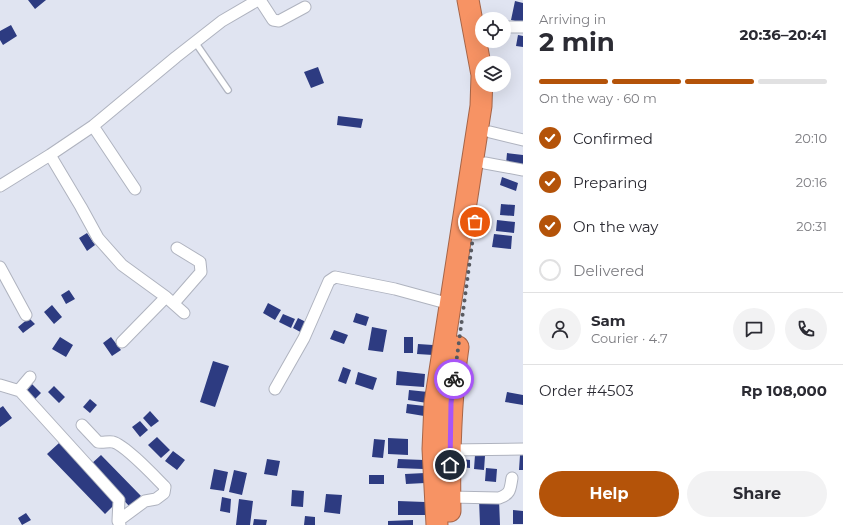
<!DOCTYPE html>
<html lang="en">
<head>
<meta charset="utf-8">
<style>
	body { margin:0; font-family:Montserrat,sans-serif; background:#f2f2f3; color:#2b2b33; height:100vh; display:flex; flex-direction:column; font-size:15px; white-space:nowrap }
	* { box-sizing:border-box; margin:0 }
	p { font-size:13px; color:#7c7c81 }
	.icon { flex:none; width:22px; height:22px; fill:none; stroke:currentColor; stroke-width:2; stroke-linecap:round; stroke-linejoin:round }
	.map { position:relative; flex:1; overflow:hidden }
	.panel { display:flex; flex-direction:column; background:#fff; width:320px }
	.panel>* { flex:none }
	.fabs { position:absolute; left:475px; top:12px; display:grid; gap:8px }
	.fabs a { display:grid; place-items:center; width:36px; height:36px; border-radius:50%; background:#fff; box-shadow:0 4px 16px #0002; font-size:20px }
	.pin { position:absolute; display:grid; place-items:center; width:34px; height:34px; color:#fff; margin:-17px; border:2px solid #fff; border-radius:50%; box-shadow:0 1px 4px #0007 }
	.courier { position:absolute; display:grid; place-items:center; width:40px; height:40px; margin:-20px; border:3px solid #a855f7; border-radius:50%; background:#fff; color:#222; box-shadow:0 1px 5px #0007 }
	.headline em { font-style:normal; font-weight:700 }
	.headline div { display:flex; flex-direction:column-reverse }
	.headline { display:flex; align-items:center; justify-content:space-between; height:68px; padding:0 16px }
	h1 { font-size:26px; font-weight:700; line-height:30px }
	.bar { display:grid; grid-template-columns:repeat(4,1fr); gap:6px 4px; align-content:center; height:48px; padding:0 16px }
	.bar i { height:5px; border-radius:3px; background:#e1e1e2 }
	.bar .current { background:#b45309 }
	.bar p { grid-column:span 4 }
	.line { display:flex; align-items:center; gap:10px; padding:0 16px; border-top:1px solid #e1e1e2 }
	.line div { flex:1 }
	.round { display:grid; place-items:center; flex:none; width:42px; height:42px; border-radius:21px; background:#f2f2f3 }
	ol { padding:0 16px; list-style:none }
	li { display:flex; align-items:center; gap:12px; height:44px }
	li p { margin-inline-start:auto }
	li .icon { padding:4px; border-radius:50%; background:#b45309; color:#fff; stroke-width:4 }
	li:last-child { color:#7c7c81 }
	li i { width:22px; height:22px; border:2px solid #e1e1e2; border-radius:50% }
	.cta { display:flex; gap:8px; margin-top:auto; padding:8px 16px }
	.cta a { flex:1; height:46px; border-radius:24px; background:#b45309; color:#fff; font-size:16px; font-weight:700; line-height:46px; text-align:center }
	.cta a+a { background:#f2f2f3; color:#2b2b33 }
	main { display:flex; flex:1; min-height:0 }
	.map>svg:first-child { display:block }
	.building { fill:#2d3b81 }
	.lines { fill:none; stroke-linecap:round; stroke-linejoin:round }
	.lane-casing { stroke:#afb3bf; stroke-width:8 }
	.street-casing { stroke:#afb3bf; stroke-width:13 }
	.highway-casing { stroke:#a66548; stroke-width:23 }
	.lane { stroke:#fff; stroke-width:5.5 }
	.street { stroke:#fff; stroke-width:11 }
	.highway { stroke:#f79364; stroke-width:21 }
	.done { stroke:#585a61; stroke-width:4; stroke-dasharray:0 7.2 }
	.route { stroke:#a855f7; stroke-width:5 }
</style>
</head>
<body>
<main>
<div class="map">
<svg width="523" height="525" viewBox="0 0 523 525">
	<rect width="100%" height="100%" fill="#e0e4f1"/>
	<path class="building" d="M28,0H46L35,9Z
		M515,1L523,3V23L511,20Z
		M11,25L17,36L3,45L0,40V31Z
		M518,35L523,36V47L516,46Z
		M318,67L324,83L311,88L304,72Z
		M338,116L363,119L361,128L337,125Z
		M507,153L523,155V167L506,164Z
		M502,177L518,183L516,191L500,185Z
		M501,204L515,205L514,216L500,215Z
		M497,220L515,222L514,233L496,231Z
		M87,233L95,245L87,251L79,238Z
		M494,234L512,236L511,249L492,247Z
		M69,290L75,299L66,304L61,295Z
		M268,303L281,310L275,320L263,313Z
		M52,305L62,317L54,324L44,312Z
		M356,313L369,317L366,326L353,322Z
		M283,314L295,319L291,328L279,322Z
		M29,318L35,324L23,333L18,327Z
		M298,318L310,324L304,334L293,328Z
		M372,327L387,330L383,352L368,350Z
		M334,330L348,335L344,344L330,339Z
		M60,337L73,345L66,357L52,349Z
		M111,337L121,350L112,356L103,343Z
		M404,337H413V353H404Z
		M418,344L433,345V355L417,354Z
		M213,361L229,366L215,407L200,402Z
		M343,367L351,370L346,384L338,381Z
		M397,371L425,374L424,387L396,385Z
		M358,372L377,378L373,390L355,384Z
		M31,383L41,393L35,399L25,388Z
		M54,386L65,397L59,403L48,392Z
		M409,390L428,392L427,403L408,400Z
		M507,392L523,395V405L505,402Z
		M90,399L97,405L90,413L83,407Z
		M407,404L425,406L424,416L406,413Z
		M3,406L12,418L0,427V408Z
		M150,411L159,421L151,427L143,418Z
		M140,421L148,430L140,437L132,427Z
		M157,437L170,450L161,458L148,445Z
		M388,438L408,439V455L388,454Z
		M374,439L385,440L383,458L372,457Z
		M59,443L116,503L105,514L47,454Z
		M173,451L185,460L177,470L165,461Z
		M101,455L141,496L130,507L90,465Z
		M475,455L485,456L484,470L474,469Z
		M520,455H523V470H519Z
		M267,459L280,461L277,476L264,474Z
		M398,459L424,460L423,469L397,468Z
		M460,459L470,460V468L459,467Z
		M486,468L497,469L496,482L485,481Z
		M214,469L228,472L224,491L210,489Z
		M234,470L247,473L242,495L229,492Z
		M425,473V483L406,484L405,474Z
		M369,475H384V484H369Z
		M292,490L304,491L303,507L291,506Z
		M326,494L342,495L340,514L324,512Z
		M222,497L231,499L230,513L220,511Z
		M239,499L253,501L250,525H236Z
		M479,499H499L500,525H480Z
		M398,501L425,502V515H398Z
		M513,510L523,511V524H513Z
		M26,513L31,520L22,525L18,518Z
		M305,516L315,517V525H304Z
		M254,519L267,520L266,525H253Z
		M413,520V525H388V521Z"/>
	<g class="lines">
		<defs>
			<path id="lane" d="M195,42L228,90"/>
			<path id="street" d="M260,0L273,20L279,21L305,7
				M504,27H523
				M93,126L135,189
				M490,132L523,140
				M50,155L81,207L98,238L122,265L166,297L184,313
				M485,163L523,170
				M0,186L50,155L93,126L176,57L222,21L258,0
				M0,267L26,315
				M174,303L201,272L200,262L177,248
				M122,342L166,297
				M0,385L20,391L119,500L118,521L120,525
				M275,389L304,338L329,281L335,277L395,289L450,304
				M19,390L30,377
				M82,425L98,442C103,443 108,441 113,442C125,445 155,477 165,487L164,493L156,499L145,501L118,521
				M449,450L523,449
				M450,497L499,498C511,494 510,489 512,478"/>
			<path id="highway" d="M450,511C449,456 450,402 458,347
				M437,525L433,449L435,403L481,106L482,75L468,0"/>
		</defs>
		<use href="#lane" class="lane-casing"/>
		<use href="#street" class="street-casing"/>
		<use href="#highway" class="highway-casing"/>
		<use href="#lane" class="lane"/>
		<use href="#street" class="street"/>
		<use href="#highway" class="highway"/>
	</g>
	<g class="lines">
		<path class="done" d="M454,379L475,222"/>
		<path class="route" d="M450,465L451,403L454,379"/>
	</g>
</svg>
<div class="fabs">
<a><svg class="icon" aria-label="locate" viewBox="0 0 24 24"><circle cx="12" cy="12" r="6"/><path d="M12 2v4M12 18v4M2 12h4M18 12h4"/></svg></a>
<a><svg class="icon" aria-label="layers" viewBox="0 0 24 24"><path d="M12 4l9 5-9 5-9-5zM3 14l9 5 9-5"/></svg></a>
</div>
<div class="pin" style="left:475px;top:222px;background:#ea580c"><svg class="icon" aria-label="bag" viewBox="0 0 24 24"><path d="M5 8h14l-1 12H6zM9 8a3 3 0 0 1 6 0"/></svg></div>
<div class="pin" style="left:450px;top:465px;background:#1f2937"><svg class="icon" aria-label="home" viewBox="0 0 24 24"><path d="M3 11l9-7 9 7M6 9v11h12V9"/></svg></div>
<div class="courier" style="left:454px;top:379px"><svg class="icon" aria-label="bike" viewBox="0 0 24 24"><circle cx="6" cy="16" r="4"/><circle cx="18" cy="16" r="4"/><path d="M6 16l4-8h5l3 8M10 8l3 8H6M13 5h3"/></svg></div>
</div>
<section class="panel">
<div class="headline"><div><h1>2 min</h1><p>Arriving in</p></div><em>20:36–20:41</em></div>
<div class="bar"><i class="current"></i><i class="current"></i><i class="current"></i><i></i><p>On the way · 60 m</p></div>
<ol>
<li><svg class="icon" aria-label="check" viewBox="0 0 24 24"><path d="M5 12l5 5 9-10"/></svg>Confirmed<p>20:10</p></li>
<li><svg class="icon" aria-label="check" viewBox="0 0 24 24"><path d="M5 12l5 5 9-10"/></svg>Preparing<p>20:16</p></li>
<li><svg class="icon" aria-label="check" viewBox="0 0 24 24"><path d="M5 12l5 5 9-10"/></svg>On the way<p>20:31</p></li>
<li><i></i>Delivered</li>
</ol>
<div class="line" style="height:72px"><a class="round"><svg class="icon" aria-label="person" viewBox="0 0 24 24"><circle cx="12" cy="8" r="4"/><path d="M4 21q1-7 8-7t8 7"/></svg></a><div><b>Sam</b><p>Courier · 4.7</p></div><a class="round"><svg class="icon" aria-label="chat" viewBox="0 0 24 24"><path d="M4 5h16v11H9l-5 4z"/></svg></a><a class="round"><svg class="icon" aria-label="phone" viewBox="0 0 24 24"><path d="M5 4h4l2 5-3 2q2 4 5 5l2-3 5 2v4C11 20 4 13 5 4z"/></svg></a></div>
<div class="line" style="height:52px"><div>Order #4503</div><b>Rp 108,000</b></div>
<div class="cta"><a>Help</a><a>Share</a></div>
</section>
</main>
</body>
</html>
